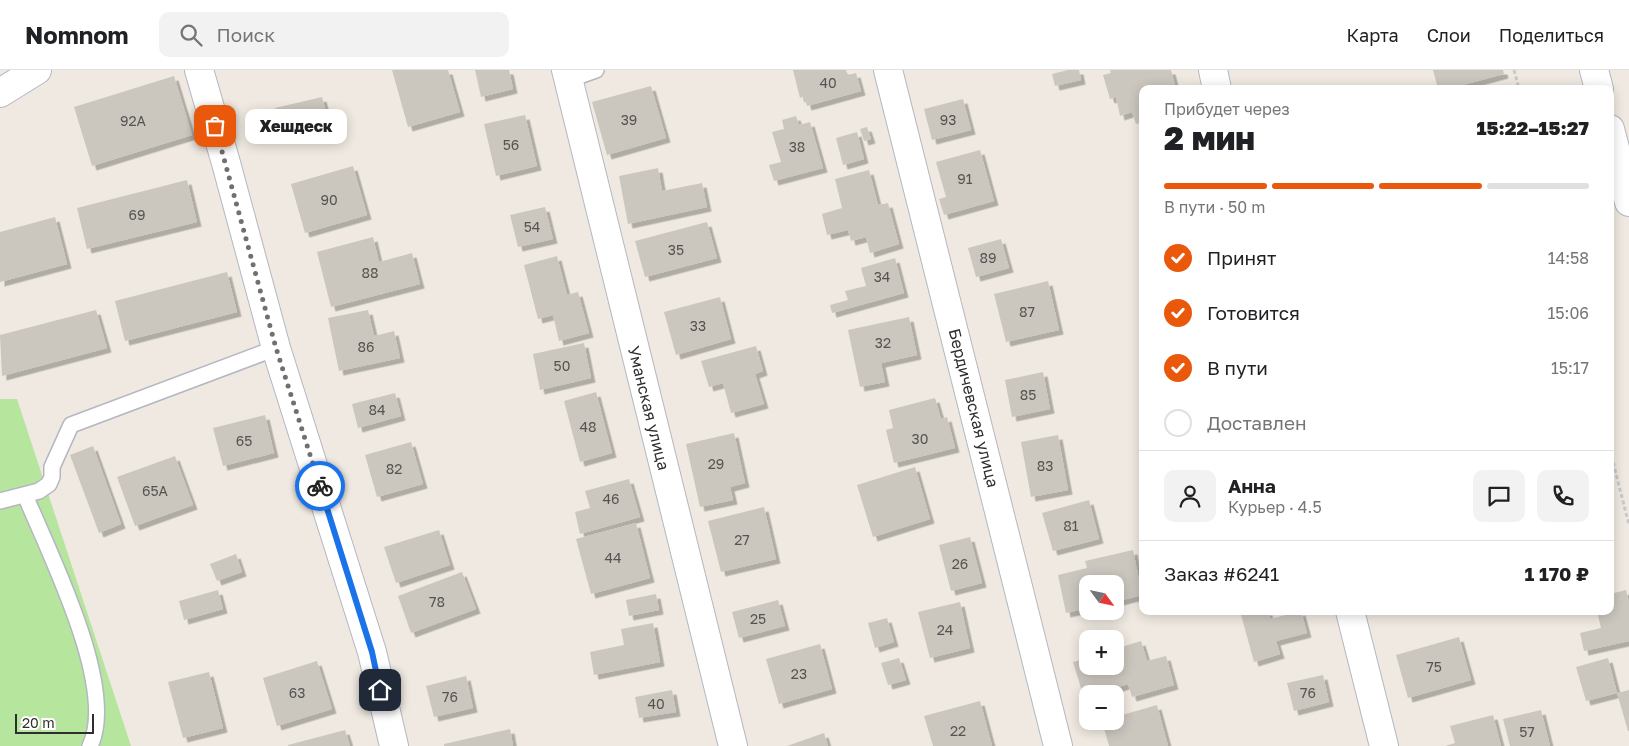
<!DOCTYPE html>
<html lang="ru">
<head>
<meta charset="utf-8">
<style>
	body { margin:0; font-family:"Golos Text",sans-serif; background:#f2f2f2; color:#202124; height:100vh; display:flex; flex-direction:column; font-size:19px; white-space:nowrap }
	* { box-sizing:border-box; margin:0 }
	p { font-size:16px; color:#757577 }
	.icon { flex:none; width:28px; height:28px; fill:none; stroke:currentColor; stroke-width:2; stroke-linecap:round; stroke-linejoin:round }
	.map { position:relative; flex:1; overflow:hidden }
	.sheet { position:absolute; left:1139px; top:15px; width:475px; height:530px; display:flex; flex-direction:column; background:#fff; border-radius:10px; box-shadow:0 2px 12px #0003 }
	.sheet>* { flex:none }
	.needle { width:32px; rotate:123deg }
	.controls { position:absolute; left:1079px; top:505px; display:grid; gap:10px }
	.controls a { display:grid; place-items:center; width:45px; height:45px; border-radius:10px; background:#fff; box-shadow:0 2px 12px #0003; font-size:25px }
	.scale { position:absolute; left:15px; bottom:12px; width:79px; box-sizing:border-box; padding-left:5px; border:2px solid #2e2e2e; border-top:0; font-size:14px; line-height:18px; white-space:nowrap; color:#2e2e2e; -webkit-text-stroke:4px #fff; paint-order:stroke }
	.pin { position:absolute; display:grid; place-items:center; width:42px; height:42px; color:#fff; margin:-21px; border-radius:10px; box-shadow:0 2px 8px #0006 }
	.courier { position:absolute; display:grid; place-items:center; width:50px; height:50px; margin:-25px; border:4px solid #1a73e8; border-radius:50%; background:#fff; color:#222; box-shadow:0 1px 6px #0007 }
	.bubble { position:absolute; height:35px; border-radius:10px; background:#fff; box-shadow:0 2px 12px #0003; font-size:16px; font-weight:800; line-height:35px; text-align:center }
	.summary em { font-style:normal; font-weight:800 }
	.summary div { display:flex; flex-direction:column-reverse }
	.summary { display:flex; align-items:center; justify-content:space-between; height:85px; padding:0 25px }
	h1 { font-size:32px; font-weight:800; line-height:38px }
	.bar { display:grid; grid-template-columns:repeat(4,1fr); gap:8px 5px; align-content:center; height:60px; padding:0 25px }
	.bar i { height:6px; border-radius:4px; background:#e0e0e0 }
	.bar .selected { background:#ea580c }
	.bar p { grid-column:span 4 }
	.line { display:flex; align-items:center; gap:12px; padding:0 25px; border-top:1px solid #e0e0e0 }
	.line div { flex:1 }
	.round { display:grid; place-items:center; flex:none; width:52px; height:52px; border-radius:10px; background:#f2f2f2 }
	ol { padding:0 25px; list-style:none }
	li { display:flex; align-items:center; gap:15px; height:55px }
	li p { margin-inline-start:auto }
	li .icon { padding:5px; border-radius:50%; background:#ea580c; color:#fff; stroke-width:4 }
	li:last-child { color:#757577 }
	li i { width:28px; height:28px; border:2px solid #e0e0e0; border-radius:50% }
	header { display:flex; align-items:center; gap:30px; box-sizing:border-box; height:70px; padding:0 25px; background:#fff; border-bottom:1px solid #e0e0e0 }
	header strong { font-size:24px }
	nav { display:flex; gap:28px; margin-inline-start:auto; font-size:18px }
	.search { width:350px; height:45px; background:#f2f2f2; display:flex; align-items:center; gap:12px; box-sizing:border-box; padding:0 18px; border-radius:10px; color:#757577; font-size:19px }
	.map>svg:first-child { display:block }
	.green { fill:#b6e59e }
	.building { fill:#cbc7bf; filter:url(#shadow) }
	.lines { fill:none; stroke-linecap:round; stroke-linejoin:round }
	.lane-casing { stroke:#b4b7c1; stroke-width:18 }
	.street-casing { stroke:#b4b7c1; stroke-width:30 }
	.secondary-casing { stroke:#b4b7c1; stroke-width:30 }
	.path { stroke:#c9c9c9; stroke-width:3; stroke-dasharray:4 2.5; stroke-linecap:butt }
	.lane { stroke:#fff; stroke-width:15 }
	.street { stroke:#fff; stroke-width:28 }
	.secondary { stroke:#fff; stroke-width:28 }
	.done { stroke:#726f6d; stroke-width:5; stroke-dasharray:0 9 }
	.route { stroke:#1a73e8; stroke-width:6 }
	.labels { text-anchor:middle; stroke-width:5; stroke-linejoin:round; paint-order:stroke }
	.number-label { font-size:14px; fill:#555452 }
	.street-label { font-size:16px; fill:#2e2e2e; stroke:#fff }
</style>
</head>
<body>
<header>
<strong>Nomnom</strong>
<div class="search"><svg class="icon" aria-label="search" viewBox="0 0 24 24"><circle cx="10" cy="10" r="6"/><path d="M15 15l6 6"/></svg>Поиск</div>
<nav><a>Карта</a><a>Слои</a><a>Поделиться</a></nav>
</header>
<div class="map">
<svg width="1629" height="676" viewBox="0 0 1629 676">
	<defs>
		<filter id="shadow"><feDropShadow dx="4.5" dy="4.5" stdDeviation="0" flood-color="#0004"/></filter>
	</defs>
	<rect width="100%" height="100%" fill="#efe9e1"/>
	<path class="green" d="M0,329H17L131,676H0Z"/>
	<path class="building" d="M392,0H448L460,42L408,57Z
		M475,0H509L513,19L481,27Z
		M793,0H846L848,5L856,3L861,21L807,36L804,26L800,28Z
		M1068,0H1079L1081,10L1055,16L1052,4Z
		M1110,0H1171L1176,19H1142V52L1136,54L1132,42L1120,46L1116,27L1110,29L1103,5L1111,3Z
		M1433,0H1503L1504,4L1448,19H1438Z
		M174,6L192,65L92,96L74,37Z
		M651,16L666,68L607,85L592,32Z
		M322,27L329,54L282,66L275,38Z
		M963,29L971,60L932,70L924,39Z
		M525,45L537,96L496,106L484,54Z
		M796,46L799,55L810,52L823,98L774,111L769,95L781,92L772,62L784,59L782,50Z
		M867,57L871,69L864,71L860,59Z
		M857,62L864,89L843,95L836,68Z
		M980,80L994,131L944,145L939,129L946,127L936,92Z
		M353,96L367,145L305,163L291,114Z
		M658,98L662,121L702,113L707,137L628,154L619,106Z
		M869,100L878,135L888,133L899,174L870,183L866,167L851,171L848,160L827,165L822,144L842,138L835,109Z
		M187,110L197,152L87,179L77,138Z
		M545,137L553,169L518,177L510,145Z
		M55,147L67,194L0,212V162Z
		M707,152L717,188L645,207L635,171Z
		M373,167L379,192L412,183L420,214L331,237L317,182Z
		M1001,169L1009,198L976,207L968,178Z
		M557,186L567,225L578,222L589,263L559,271L553,245L538,249L524,195Z
		M895,188L904,223L832,243L830,235L848,230L845,221L866,216L861,198Z
		M227,202L237,242L125,271L115,231Z
		M1048,211L1059,260L1006,272L994,224Z
		M720,227L731,269L676,285L664,242Z
		M96,240L107,278L2,306L0,265Z
		M368,240L374,266L394,261L400,288L339,301L328,248Z
		M909,247L917,285L881,293L885,312L860,317L848,260Z
		M584,273L591,308L540,320L533,284Z
		M756,276L763,301L755,304L764,334L731,343L723,313L709,317L701,291Z
		M1043,302L1050,339L1012,347L1005,310Z
		M596,322L612,383L580,392L564,331Z
		M395,323L401,346L358,358L352,334Z
		M935,328L941,349L947,347L955,378L894,393L886,360L893,358L889,340Z
		M265,345L274,383L223,396L213,358Z
		M734,363L745,413L730,417L733,430L700,437L686,374Z
		M1058,365L1068,420L1031,427L1021,372Z
		M411,372L423,414L377,427L365,385Z
		M93,376L121,454L99,463L70,385Z
		M175,386L193,435L135,456L117,407Z
		M915,397L930,449L873,467L857,415Z
		M629,409L640,447L580,464L575,442L590,438L585,421Z
		M1089,430L1099,469L1053,481L1042,443Z
		M764,437L776,489L721,502L708,451Z
		M636,453L650,508L591,524L576,469Z
		M439,460L450,495L396,513L384,477Z
		M970,467L982,513L951,521L939,475Z
		M1133,480L1142,525L1115,532V514H1088V538L1066,543L1058,505L1087,498L1085,491Z
		M236,484L242,502L217,511L210,494Z
		M462,502L476,539L411,563L398,526Z
		M218,520L223,539L184,550L179,531Z
		M1626,520L1629,532V571L1584,581L1580,563L1601,558L1597,541H1610V524Z
		M656,524L659,540L629,546L626,530Z
		M778,530L785,556L739,568L732,542Z
		M960,532L970,578L930,588L918,542Z
		M1240,541H1268L1270,549L1301,541L1307,563L1276,571L1280,584L1254,592Z
		M887,548L894,572L875,578L868,553Z
		M653,553L660,592L594,605L590,582L624,575L621,559Z
		M1459,567L1471,610L1408,628L1396,585Z
		M1141,571L1147,591L1166,586L1174,615L1132,627L1128,614L1098,624H1088V627L1084,628L1073,592L1088,588V596H1115V579Z
		M820,574L832,619L779,634L766,589Z
		M899,588L906,610L888,615L881,593Z
		M1608,588L1617,623L1586,631L1576,597Z
		M317,591L332,639L277,656L263,608Z
		M209,602L223,658L183,668L168,612Z
		M1323,605L1329,632L1294,641L1287,613Z
		M466,606L473,638L434,647L426,616Z
		M672,620L676,642L639,648L635,627Z
		M1629,620V661H1628L1617,623Z
		M980,631L992,676H933L924,646Z
		M1157,635L1168,676H1109L1102,651H1115V647Z
		M1541,640L1550,676H1510L1503,649Z
		M1493,645L1501,676H1445L1455,673L1450,656Z
		M510,659L513,676H444V674Z
		M345,660L350,676H288V675Z
		M824,663L828,676H787Z"/>
	<g class="lines">
		<defs>
			<path id="lane" d="M568,10L596,0
				M25,425C49,483 118,618 90,676
				M0,431L39,421L49,414L52,407V397L71,355L276,278"/>
			<path id="street" d="M199,0L226,93L276,278L372,582L394,676
				M566,0L733,676
				M888,0L1058,676
				M1213,0L1217,19
				M0,23L37,0
				M1350,541L1384,676"/>
			<path id="secondary" d="M1594,0L1599,19
				M1610,59L1629,132"/>
		</defs>
		<use href="#lane" class="lane-casing"/>
		<use href="#street" class="street-casing"/>
		<use href="#secondary" class="secondary-casing"/>
		<path class="path" d="M1514,0L1519,19
			M1610,380L1629,455"/>
		<use href="#lane" class="lane"/>
		<use href="#street" class="street"/>
		<use href="#secondary" class="secondary"/>
	</g>
	<g class="lines">
		<path class="done" d="M215,56L276,278L320,416"/>
		<path class="route" d="M320,416L372,582L380,620"/>
	</g>
	<g class="labels">
		<g class="number-label">
			<text x="828" y="18">40</text>
			<text x="629" y="55">39</text>
			<text x="948" y="55">93</text>
			<text x="133" y="56">92А</text>
			<text x="511" y="80">56</text>
			<text x="797" y="82">38</text>
			<text x="965" y="114">91</text>
			<text x="329" y="135">90</text>
			<text x="137" y="150">69</text>
			<text x="532" y="162">54</text>
			<text x="676" y="185">35</text>
			<text x="988" y="193">89</text>
			<text x="370" y="208">88</text>
			<text x="882" y="212">34</text>
			<text x="1027" y="247">87</text>
			<text x="698" y="261">33</text>
			<text x="883" y="278">32</text>
			<text x="366" y="282">86</text>
			<text x="562" y="301">50</text>
			<text x="1028" y="330">85</text>
			<text x="377" y="345">84</text>
			<text x="588" y="362">48</text>
			<text x="920" y="374">30</text>
			<text x="244" y="376">65</text>
			<text x="716" y="399">29</text>
			<text x="1045" y="401">83</text>
			<text x="394" y="404">82</text>
			<text x="155" y="426">65А</text>
			<text x="611" y="434">46</text>
			<text x="1071" y="461">81</text>
			<text x="742" y="475">27</text>
			<text x="613" y="493">44</text>
			<text x="960" y="499">26</text>
			<text x="437" y="537">78</text>
			<text x="758" y="554">25</text>
			<text x="945" y="565">24</text>
			<text x="1434" y="602">75</text>
			<text x="799" y="609">23</text>
			<text x="297" y="628">63</text>
			<text x="1308" y="628">76</text>
			<text x="450" y="632">76</text>
			<text x="656" y="639">40</text>
			<text x="958" y="666">22</text>
			<text x="1527" y="667">57</text>
		</g>
		<g class="street-label">
			<text transform="translate(649 338) rotate(76)" y="6">Уманская улица</text>
			<text transform="translate(974 338) rotate(76)" y="6">Бердичевская улица</text>
		</g>
	</g>
</svg>
<div class="controls">
<a><svg class="needle" viewBox="-14 -14 28 28"><path d="M0-13l5 13h-10z" fill="#e53935"/><path d="M0 13l5-13h-10z" fill="#757577"/></svg></a>
<a>+</a>
<a>−</a>
</div>
<div class="scale">20 m</div>
<div class="pin" style="left:215px;top:56px;background:#ea580c"><svg class="icon" aria-label="bag" viewBox="0 0 24 24"><path d="M5 8h14l-1 12H6zM9 8a3 3 0 0 1 6 0"/></svg></div>
<div class="pin" style="left:380px;top:620px;background:#1f2937"><svg class="icon" aria-label="home" viewBox="0 0 24 24"><path d="M3 11l9-7 9 7M6 9v11h12V9"/></svg></div>
<div class="courier" style="left:320px;top:416px"><svg class="icon" aria-label="bike" viewBox="0 0 24 24"><circle cx="6" cy="16" r="4"/><circle cx="18" cy="16" r="4"/><path d="M6 16l4-8h5l3 8M10 8l3 8H6M13 5h3"/></svg></div>
<div class="bubble" style="left:245px;top:39px;width:102px">Хешдеск</div>
<section class="sheet">
<div class="summary"><div><h1>2 мин</h1><p>Прибудет через</p></div><em>15:22–15:27</em></div>
<div class="bar"><i class="selected"></i><i class="selected"></i><i class="selected"></i><i></i><p>В пути · 50 m</p></div>
<ol>
<li><svg class="icon" aria-label="check" viewBox="0 0 24 24"><path d="M5 12l5 5 9-10"/></svg>Принят<p>14:58</p></li>
<li><svg class="icon" aria-label="check" viewBox="0 0 24 24"><path d="M5 12l5 5 9-10"/></svg>Готовится<p>15:06</p></li>
<li><svg class="icon" aria-label="check" viewBox="0 0 24 24"><path d="M5 12l5 5 9-10"/></svg>В пути<p>15:17</p></li>
<li><i></i>Доставлен</li>
</ol>
<div class="line" style="height:90px"><a class="round"><svg class="icon" aria-label="person" viewBox="0 0 24 24"><circle cx="12" cy="8" r="4"/><path d="M4 21q1-7 8-7t8 7"/></svg></a><div><b>Анна</b><p>Курьер · 4.5</p></div><a class="round"><svg class="icon" aria-label="chat" viewBox="0 0 24 24"><path d="M4 5h16v11H9l-5 4z"/></svg></a><a class="round"><svg class="icon" aria-label="phone" viewBox="0 0 24 24"><path d="M5 4h4l2 5-3 2q2 4 5 5l2-3 5 2v4C11 20 4 13 5 4z"/></svg></a></div>
<div class="line" style="height:65px"><div>Заказ #6241</div><b>1 170 ₽</b></div>
</section>
</div>
</body>
</html>
